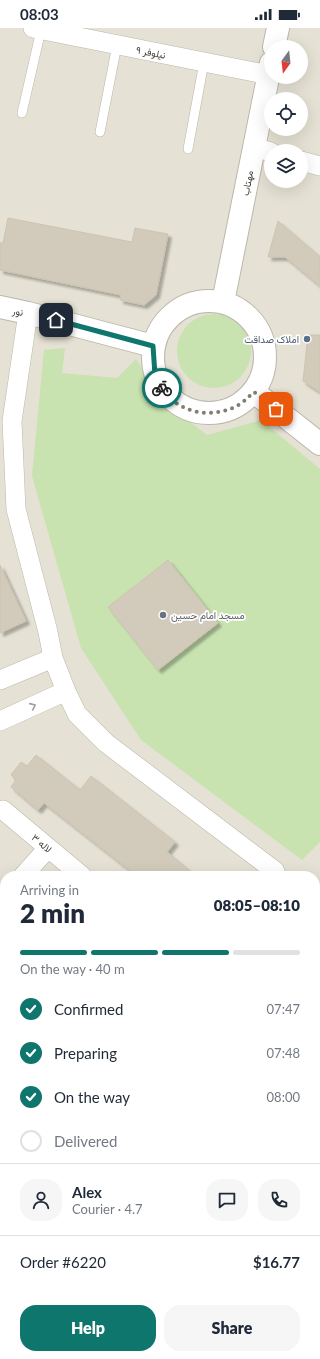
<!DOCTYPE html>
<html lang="en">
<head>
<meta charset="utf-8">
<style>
	body { margin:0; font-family:Lato,Vazirmatn,sans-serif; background:#f6f6f7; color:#1f2937; height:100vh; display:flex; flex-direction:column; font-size:15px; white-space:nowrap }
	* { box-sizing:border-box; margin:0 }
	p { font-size:13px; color:#747a83 }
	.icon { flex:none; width:22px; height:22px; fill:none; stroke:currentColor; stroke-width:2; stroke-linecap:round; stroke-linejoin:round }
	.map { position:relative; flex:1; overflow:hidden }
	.details { position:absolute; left:0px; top:843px; width:320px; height:488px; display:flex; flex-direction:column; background:#fff; border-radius:16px 16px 0 0; box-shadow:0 4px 16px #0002 }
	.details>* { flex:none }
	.needle { width:26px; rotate:195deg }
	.fabs { position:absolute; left:264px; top:12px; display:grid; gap:8px }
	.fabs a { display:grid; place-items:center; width:44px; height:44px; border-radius:50%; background:#fff; box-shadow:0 4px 16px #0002; font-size:20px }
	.pin { position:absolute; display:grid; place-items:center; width:34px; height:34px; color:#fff; margin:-17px; border-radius:8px; box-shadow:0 2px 6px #0006 }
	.courier { position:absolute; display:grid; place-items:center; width:40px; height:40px; margin:-20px; border:3px solid #0f766e; border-radius:50%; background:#fff; color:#222; box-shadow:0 1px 5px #0007 }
	.headline em { font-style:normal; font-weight:800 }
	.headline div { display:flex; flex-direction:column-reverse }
	.headline { display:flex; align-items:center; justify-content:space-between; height:68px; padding:0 20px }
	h1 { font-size:26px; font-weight:800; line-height:30px }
	.bar { display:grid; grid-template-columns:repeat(4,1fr); gap:6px 4px; align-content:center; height:48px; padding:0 20px }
	.bar i { height:5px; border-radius:3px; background:#e0e1e3 }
	.bar .active { background:#0f766e }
	.bar p { grid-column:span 4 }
	.line { display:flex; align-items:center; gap:10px; padding:0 20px; border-top:1px solid #e0e1e3 }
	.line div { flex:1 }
	.round { display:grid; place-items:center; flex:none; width:42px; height:42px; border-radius:16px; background:#f6f6f7 }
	ol { padding:0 20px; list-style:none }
	li { display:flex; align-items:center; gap:12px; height:44px }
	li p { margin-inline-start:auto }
	li .icon { padding:4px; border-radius:50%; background:#0f766e; color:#fff; stroke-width:4 }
	li:last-child { color:#747a83 }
	li i { width:22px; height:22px; border:2px solid #e0e1e3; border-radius:50% }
	.button { display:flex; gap:8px; margin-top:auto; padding:8px 20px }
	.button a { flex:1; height:46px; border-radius:16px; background:#0f766e; color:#fff; font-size:16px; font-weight:800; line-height:46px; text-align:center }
	.button a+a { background:#f6f6f7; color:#1f2937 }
	.status { display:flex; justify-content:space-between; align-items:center; height:28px; padding:0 20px; background:#fff; direction:ltr }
	.status svg { height:11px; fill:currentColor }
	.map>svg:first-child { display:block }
	.residential { fill:#e5e1d4; fill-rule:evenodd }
	.green { fill:#c8e3b0 }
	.building { fill:#d2cbbb; stroke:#ccc4af; filter:url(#shadow) }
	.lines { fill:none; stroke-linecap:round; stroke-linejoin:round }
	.service-casing { stroke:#bcb7a9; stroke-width:10 }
	.minor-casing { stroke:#bcb7a9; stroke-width:20 }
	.tertiary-casing { stroke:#bcb7a9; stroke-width:24 }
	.secondary-casing { stroke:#cfc597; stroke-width:24 }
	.service { stroke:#fff; stroke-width:9 }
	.minor { stroke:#fff; stroke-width:19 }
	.tertiary { stroke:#fff; stroke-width:22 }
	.secondary { stroke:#fbf3c6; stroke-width:22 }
	.oneway { stroke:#a19f9a }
	.done { stroke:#807d73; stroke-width:4; stroke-dasharray:0 7.2 }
	.route { stroke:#0f766e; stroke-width:5 }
	.service-dot { fill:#5c6f8a; stroke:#fff; stroke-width:1.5 }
	.worship-dot { fill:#6b7280; stroke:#fff; stroke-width:1.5 }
	.labels { text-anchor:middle; stroke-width:3.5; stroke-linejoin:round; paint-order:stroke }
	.street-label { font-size:10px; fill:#433f35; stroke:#fff }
	.service-label { font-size:10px; fill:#4e5e75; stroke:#fff; text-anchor:end }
	.worship-label { font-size:10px; fill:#5b616d; stroke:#fff; text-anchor:start }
</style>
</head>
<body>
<div class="status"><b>08:03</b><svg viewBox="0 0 49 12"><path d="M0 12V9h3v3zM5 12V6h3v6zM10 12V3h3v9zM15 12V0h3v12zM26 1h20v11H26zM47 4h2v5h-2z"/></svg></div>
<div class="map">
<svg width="320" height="1331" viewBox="0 0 320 1331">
	<defs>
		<filter id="shadow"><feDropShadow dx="3.5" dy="3.5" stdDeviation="1" flood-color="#0004"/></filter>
	</defs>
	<rect width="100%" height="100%" fill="#f1efe5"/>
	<path class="residential" d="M0,0H320V935L315,942V848H5V1326H12L8,1331H0ZM271,19H301V49H271ZM271,71H301V101H271ZM271,123H301V153H271Z
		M320,1001V1331H45L49,1326H315V1007Z"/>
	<path class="green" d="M177 323a37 37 0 1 1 74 0a37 37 0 1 1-74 0Z
		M65,320L62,345L117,350L136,331L164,374L207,407L261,392L320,441V814L302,832L141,712L81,620L32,448L44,322Z"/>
	<path class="building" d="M8,190L132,214L135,200L168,206L156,267L144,277L120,272L121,267L0,242V215H3Z
		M278,193L320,229V258L285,229H268Z
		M308,307H320V364L303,353Z
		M168,532L218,595L158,642L108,579Z
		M0,537L26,593L0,605Z
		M36,727L80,762L91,748L175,814L167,824L196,848H137L44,775L38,782L11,759L16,752L11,747L21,734L27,738Z"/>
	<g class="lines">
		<defs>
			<path id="service" d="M22,85L41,2
				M100,104L117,17
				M188,121L204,34"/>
			<path id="minor" d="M33,0L269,47
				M254,119L271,124
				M301,133L320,138
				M28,285L12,393L16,481L48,604L53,630L66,663L77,686L106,715L275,843
				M0,652L53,630
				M0,693L66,663
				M3,782L82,848
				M23,848L48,820
				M0,875L5,869
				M0,1041L5,1045
				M315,1250L320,1253"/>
			<path id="tertiary" d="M274,19L278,0
				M153 329a56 56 0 1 1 112 0a56 56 0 1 1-112 0Z
				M223,274L271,35
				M0,279L28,285L153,318
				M254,364L320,416
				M0,1205L5,1209
				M0,1250L5,1254
				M95,1326L102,1331
				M158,1326L165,1331"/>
			<path id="secondary" d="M315,917L320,911
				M315,982L320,976
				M0,1303L5,1297
				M25,1331L29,1326"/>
		</defs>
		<use href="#service" class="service-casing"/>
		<use href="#minor" class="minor-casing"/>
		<use href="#tertiary" class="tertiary-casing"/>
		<use href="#secondary" class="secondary-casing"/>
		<use href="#service" class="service"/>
		<use href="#minor" class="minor"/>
		<use href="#tertiary" class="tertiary"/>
		<use href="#secondary" class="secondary"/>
	</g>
	<defs><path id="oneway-chevron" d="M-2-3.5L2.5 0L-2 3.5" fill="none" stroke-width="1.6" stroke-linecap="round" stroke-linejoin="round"/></defs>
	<use class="oneway" href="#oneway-chevron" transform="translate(33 678) rotate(-24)"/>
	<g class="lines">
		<path class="done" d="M162,360C177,386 215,392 240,376C245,373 249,368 254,364L276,381"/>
		<path class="route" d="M56,292L153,318L155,347L162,360"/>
	</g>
	<circle class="service-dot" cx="307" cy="311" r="4"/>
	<circle class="worship-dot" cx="163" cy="587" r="4"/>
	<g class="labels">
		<g class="street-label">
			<text transform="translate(151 24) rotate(11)" y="4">نیلوفر ۹</text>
			<text transform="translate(247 155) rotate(-79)" y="4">مهتاب</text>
			<text transform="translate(18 283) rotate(11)" y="4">نور</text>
			<text transform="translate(42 815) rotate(40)" y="4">لاله ۳</text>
		</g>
		<g class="service-label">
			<text x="299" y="315">املاک صداقت</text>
		</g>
		<g class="worship-label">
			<text x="171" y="591">مسجد امام‌ حسین</text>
		</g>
	</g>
</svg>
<div class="fabs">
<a><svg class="needle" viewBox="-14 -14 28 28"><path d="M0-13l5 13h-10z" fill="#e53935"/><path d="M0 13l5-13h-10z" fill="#747a83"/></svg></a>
<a><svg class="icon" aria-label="locate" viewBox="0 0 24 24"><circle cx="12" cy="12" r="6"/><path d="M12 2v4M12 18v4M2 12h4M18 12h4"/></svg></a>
<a><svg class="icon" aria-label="layers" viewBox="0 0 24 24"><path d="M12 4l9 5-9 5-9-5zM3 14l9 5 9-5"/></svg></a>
</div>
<div class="pin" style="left:276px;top:381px;background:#ea580c"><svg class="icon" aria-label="bag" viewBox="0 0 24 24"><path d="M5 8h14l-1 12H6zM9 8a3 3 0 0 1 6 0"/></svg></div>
<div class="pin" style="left:56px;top:292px;background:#1f2937"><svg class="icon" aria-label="home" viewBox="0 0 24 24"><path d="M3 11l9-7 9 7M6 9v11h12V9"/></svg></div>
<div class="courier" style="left:162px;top:360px"><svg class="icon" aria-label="bike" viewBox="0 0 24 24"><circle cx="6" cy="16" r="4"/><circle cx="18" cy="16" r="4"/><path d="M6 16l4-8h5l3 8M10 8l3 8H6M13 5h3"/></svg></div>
<section class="details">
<div class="headline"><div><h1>2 min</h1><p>Arriving in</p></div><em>08:05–08:10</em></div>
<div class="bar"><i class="active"></i><i class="active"></i><i class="active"></i><i></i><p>On the way · 40 m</p></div>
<ol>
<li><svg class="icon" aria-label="check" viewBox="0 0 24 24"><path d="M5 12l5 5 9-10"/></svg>Confirmed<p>07:47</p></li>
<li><svg class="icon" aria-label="check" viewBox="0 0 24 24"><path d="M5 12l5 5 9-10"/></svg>Preparing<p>07:48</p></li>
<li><svg class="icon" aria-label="check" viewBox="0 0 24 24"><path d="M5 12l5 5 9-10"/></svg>On the way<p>08:00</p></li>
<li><i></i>Delivered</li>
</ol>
<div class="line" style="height:72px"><a class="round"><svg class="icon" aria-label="person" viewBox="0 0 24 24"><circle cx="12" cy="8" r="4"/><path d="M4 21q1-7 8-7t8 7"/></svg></a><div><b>Alex</b><p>Courier · 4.7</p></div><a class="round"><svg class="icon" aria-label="chat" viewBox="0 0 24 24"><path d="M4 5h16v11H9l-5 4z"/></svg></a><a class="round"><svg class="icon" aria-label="phone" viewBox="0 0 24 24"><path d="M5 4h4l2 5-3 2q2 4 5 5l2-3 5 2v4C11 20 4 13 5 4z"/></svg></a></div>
<div class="line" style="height:52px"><div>Order #6220</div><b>$16.77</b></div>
<div class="button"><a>Help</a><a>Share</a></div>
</section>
</div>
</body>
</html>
